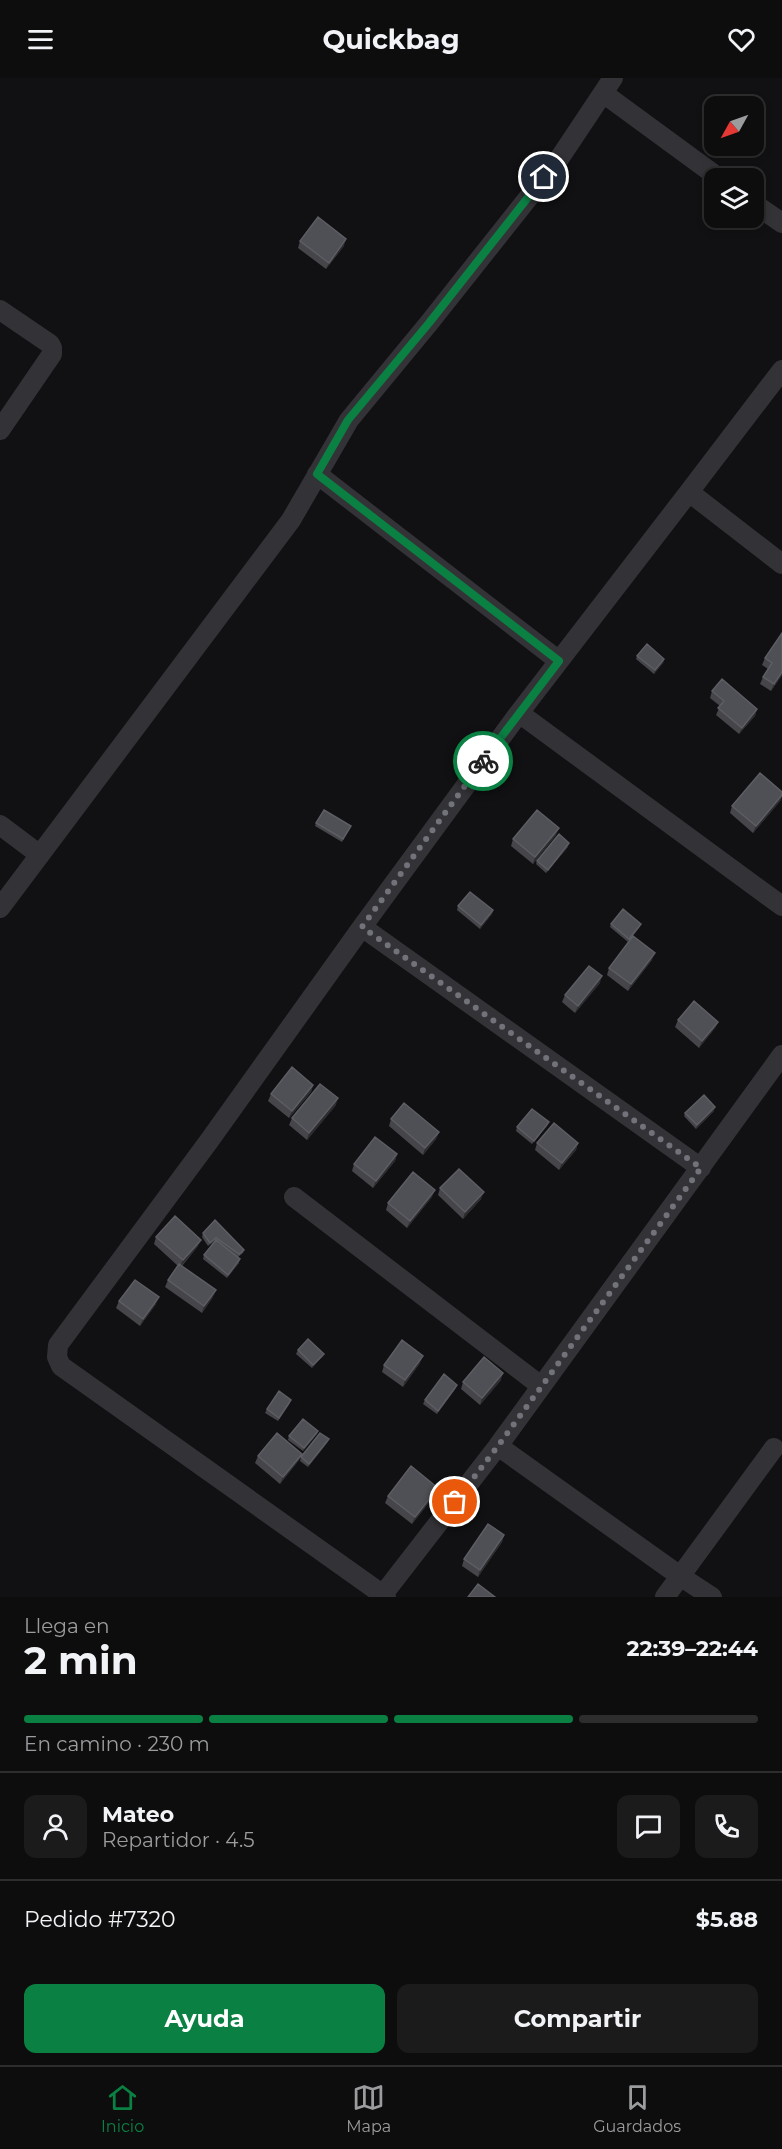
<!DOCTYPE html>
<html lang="es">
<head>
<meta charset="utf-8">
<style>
	body { margin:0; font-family:Montserrat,sans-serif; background:#1b1b1c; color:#f1f3f6; height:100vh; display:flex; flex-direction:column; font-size:22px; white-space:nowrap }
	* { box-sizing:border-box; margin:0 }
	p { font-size:20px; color:#9a9c9e }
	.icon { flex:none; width:33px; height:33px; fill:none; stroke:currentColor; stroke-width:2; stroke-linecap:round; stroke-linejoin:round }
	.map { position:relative; height:1519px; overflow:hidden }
	.panel { display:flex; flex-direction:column; background:#0d0d0e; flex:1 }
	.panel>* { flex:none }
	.needle { width:39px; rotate:230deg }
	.buttons { position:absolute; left:704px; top:18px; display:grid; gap:12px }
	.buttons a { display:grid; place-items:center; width:60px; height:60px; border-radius:12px; background:#0d0d0e; box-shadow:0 3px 9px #0003,0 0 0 2px #2d2d2e; font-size:30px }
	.pin { position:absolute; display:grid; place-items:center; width:51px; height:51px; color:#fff; margin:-26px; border:3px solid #fff; border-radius:50%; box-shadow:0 2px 6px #0007 }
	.courier { position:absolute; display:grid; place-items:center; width:60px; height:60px; margin:-30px; border:4px solid #0b8043; border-radius:50%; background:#fff; color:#222; box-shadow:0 2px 8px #0007 }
	.headline em { font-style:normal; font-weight:700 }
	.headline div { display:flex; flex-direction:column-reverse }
	.headline { display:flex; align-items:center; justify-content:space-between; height:102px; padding:0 24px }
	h1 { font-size:39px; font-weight:700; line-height:45px }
	.bar { display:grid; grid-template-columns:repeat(4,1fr); gap:9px 6px; align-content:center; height:72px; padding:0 24px }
	.bar i { height:8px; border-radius:4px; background:#2d2d2e }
	.bar .on { background:#0b8043 }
	.bar p { grid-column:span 4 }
	.line { display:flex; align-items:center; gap:15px; padding:0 24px; border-top:2px solid #2d2d2e }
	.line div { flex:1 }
	.round { display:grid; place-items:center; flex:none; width:63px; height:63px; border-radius:12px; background:#1b1b1c }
	.button { display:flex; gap:12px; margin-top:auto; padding:12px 24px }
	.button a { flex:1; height:69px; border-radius:12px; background:#0b8043; color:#fff; font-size:24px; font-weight:700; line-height:69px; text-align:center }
	.button a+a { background:#1b1b1c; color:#f1f3f6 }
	header { display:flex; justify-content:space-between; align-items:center; height:78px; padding:0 24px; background:#0d0d0e; font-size:27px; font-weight:700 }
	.menu { display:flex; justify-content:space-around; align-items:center; height:84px; border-top:2px solid #2d2d2e; background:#0d0d0e; font-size:16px; color:#9a9c9e }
	.menu a { display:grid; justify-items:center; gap:3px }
	.menu .on { color:#0b8043 }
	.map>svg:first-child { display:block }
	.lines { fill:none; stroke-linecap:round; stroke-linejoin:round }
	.minor { stroke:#333337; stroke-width:20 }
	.wall { fill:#45454a }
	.shaded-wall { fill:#2c2c2f }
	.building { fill:#4f5055; stroke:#5d5d64; stroke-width:1.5 }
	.done { stroke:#71727a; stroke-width:6; stroke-dasharray:0 10.8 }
	.route { stroke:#0b8043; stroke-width:8 }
</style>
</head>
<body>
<header><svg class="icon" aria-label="menu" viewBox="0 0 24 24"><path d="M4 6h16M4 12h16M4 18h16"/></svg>Quickbag<svg class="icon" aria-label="heart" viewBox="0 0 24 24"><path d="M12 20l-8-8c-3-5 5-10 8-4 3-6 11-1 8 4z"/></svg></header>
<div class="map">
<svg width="782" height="1519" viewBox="0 0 782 1519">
	<rect width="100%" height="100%" fill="#111113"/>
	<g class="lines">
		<path class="minor" d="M603,15L719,100
			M753,125L782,145
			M0,232L50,266L52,270V276L0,352
			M782,292L689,414L782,486
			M317,396L559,583
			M519,635L782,828
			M0,747L40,777
			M0,830L291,442L349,342L429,245L559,81L613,0
			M362,849L701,1090
			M294,1119L541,1308
			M498,1368L680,1498L712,1519
			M381,1519L498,1368L782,977
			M386,1519L61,1288L57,1279L58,1267L209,1063L362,849L519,635L689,414
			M665,1519L774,1370"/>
	</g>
	<path class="wall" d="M300,163L344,168L326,191L298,170Z
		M782,555V597L771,613L760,606L763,599L768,591L762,587L765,580Z
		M637,578L664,581L663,585L654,596L636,581Z
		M712,613L757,631L755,638L739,656L716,637L720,628L710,620Z
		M781,722L753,755L730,735L732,728Z
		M316,745L349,752L342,764L315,748Z
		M556,757L533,786L511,768L513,761Z
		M568,769L546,795L536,786L537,783Z
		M458,828L493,832L492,836L480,851L457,832Z
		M611,846H641L639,850L628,864L610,849Z
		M652,882L628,913L607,897L609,890Z
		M600,905L575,935L562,924L565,917Z
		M678,942L718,944L715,950L699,970L675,949Z
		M313,1007L311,1014L289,1040L268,1023L271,1016Z
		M336,1027L307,1062L289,1047L292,1040Z
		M714,1033L696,1051L684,1038L685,1035Z
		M391,1041L439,1054L436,1061L423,1077L389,1048Z
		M549,1044L547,1048L532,1066L516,1053L517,1049Z
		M537,1065H578L576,1072L559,1092L535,1072Z
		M397,1076L395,1083L373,1110L352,1093L354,1086Z
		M440,1110L481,1121L463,1141L438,1117Z
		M432,1119L407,1150L386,1132L388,1125Z
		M215,1142L244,1172L243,1175L238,1179L239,1185L227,1200L203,1181L204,1177L215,1163L208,1168L202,1159L203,1155Z
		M156,1159L198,1168L182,1188L213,1219L202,1235L165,1209L168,1202L178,1188L154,1166Z
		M119,1223L156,1226L140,1248L116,1230Z
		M298,1272L324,1276L322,1279L312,1290L296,1276Z
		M420,1285L403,1309L382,1294L384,1287Z
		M501,1302L480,1327L461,1311L463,1304Z
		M456,1310L437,1336L423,1326L425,1322Z
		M290,1325L278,1343L265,1335L267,1331Z
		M317,1356L303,1373L288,1362L289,1358Z
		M329,1361L327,1365L308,1389L300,1383L301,1379Z
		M302,1376L299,1382L280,1406L255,1385L258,1378Z
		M438,1410L435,1417L412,1446L385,1425L388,1418Z
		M504,1457L502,1464L478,1499L462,1488L464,1481Z"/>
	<path class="shaded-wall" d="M346,161L344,168L326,191L329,185Z
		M664,581L663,585L654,596L655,592Z
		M782,594V597L771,613L774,606Z
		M757,631L755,638L739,656L742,650Z
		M782,717L781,722L753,755L756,748Z
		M559,750L556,757L533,786L535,779Z
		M569,765L568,769L546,795L548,792Z
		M493,832L492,836L480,851L481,847Z
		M641,846L639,850L628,864L629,861Z
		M655,875L652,882L628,913L631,906Z
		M602,898L600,905L575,935L578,928Z
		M718,944L715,950L699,970L702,963Z
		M313,1007L311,1014L289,1040L292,1033Z
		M338,1020L336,1027L307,1062L309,1055Z
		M715,1029L714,1033L696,1051L697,1047Z
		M549,1044L547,1048L532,1066L534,1063Z
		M439,1054L436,1061L423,1077L425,1070Z
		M578,1065L576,1072L559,1092L562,1085Z
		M397,1076L395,1083L373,1110L376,1103Z
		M435,1112L432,1119L407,1150L410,1143Z
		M484,1114L481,1121L463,1141L465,1134Z
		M216,1160L215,1163L208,1168L210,1165Z
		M201,1162L198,1168L180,1189L183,1182Z
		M240,1181L239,1185L227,1200L228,1197Z
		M216,1212L213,1219L202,1235L204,1228Z
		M159,1219L156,1226L140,1248L143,1241Z
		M324,1276L322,1279L312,1290L313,1287Z
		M423,1278L420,1285L403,1309L405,1302Z
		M503,1295L501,1302L480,1327L482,1320Z
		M457,1307L456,1310L437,1336L438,1333Z
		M318,1353L317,1356L303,1373L304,1370Z
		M329,1361L327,1365L308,1389L309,1386Z
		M302,1376L299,1382L280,1406L283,1399Z
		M438,1410L435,1417L412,1446L415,1439Z
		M504,1457L502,1464L478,1499L480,1492Z"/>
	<path class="building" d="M318,139L346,161L329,185L300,163Z
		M782,555V594L774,606L763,599L772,585L765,580Z
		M647,566L664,581L655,592L637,578Z
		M722,601L757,631L742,650L718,630L724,623L712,613Z
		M760,695L782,714V717L756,748L732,728Z
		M324,732L351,748L343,761L316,745Z
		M537,732L559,750L535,779L513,761Z
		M559,756L569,765L548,792L537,783Z
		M470,814L493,832L481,847L458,828Z
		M623,831L641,846L629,861L611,846Z
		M633,858L655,875L631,906L609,890Z
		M589,888L602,898L578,928L565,917Z
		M694,923L718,944L702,963L678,942Z
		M292,989L313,1007L292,1033L271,1016Z
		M320,1006L338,1020L309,1055L292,1040Z
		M704,1017L715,1029L697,1047L685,1035Z
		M404,1025L439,1054L425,1070L391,1041Z
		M532,1031L549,1044L534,1063L517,1049Z
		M554,1045L578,1065L562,1085L537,1065Z
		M375,1059L397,1076L376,1103L354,1086Z
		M459,1091L484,1114L465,1134L440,1110Z
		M413,1094L435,1112L410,1143L388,1125Z
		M175,1138L201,1162L183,1182L156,1159Z
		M215,1142L244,1172L239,1176L216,1160L210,1165L203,1155Z
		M216,1162L240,1181L228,1197L204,1177Z
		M179,1186L216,1212L204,1228L168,1202Z
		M135,1202L159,1219L143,1241L119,1223Z
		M308,1261L324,1276L313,1287L298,1272Z
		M402,1262L423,1278L405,1302L384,1287Z
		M484,1279L503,1295L482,1320L463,1304Z
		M444,1296L457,1307L438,1333L425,1322Z
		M279,1313L291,1322L279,1340L267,1331Z
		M303,1341L318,1353L304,1370L289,1358Z
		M277,1355L302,1376L283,1399L258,1378Z
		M320,1355L329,1361L309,1386L301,1379Z
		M411,1388L438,1410L415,1439L388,1418Z
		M488,1446L504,1457L480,1492L464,1481Z
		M478,1506L495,1519H468Z"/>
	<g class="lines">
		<path class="done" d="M455,1424L498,1368L701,1090L362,849L483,683"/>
		<path class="route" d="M483,683L559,583L317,396L348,342L429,245L544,99"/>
	</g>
</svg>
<div class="buttons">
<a><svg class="needle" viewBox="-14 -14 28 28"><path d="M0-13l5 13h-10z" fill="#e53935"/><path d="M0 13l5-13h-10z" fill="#9a9c9e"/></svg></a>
<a><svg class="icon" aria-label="layers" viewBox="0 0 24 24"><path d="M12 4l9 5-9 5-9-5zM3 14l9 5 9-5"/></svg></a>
</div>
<div class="pin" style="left:455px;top:1424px;background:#ea580c"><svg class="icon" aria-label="bag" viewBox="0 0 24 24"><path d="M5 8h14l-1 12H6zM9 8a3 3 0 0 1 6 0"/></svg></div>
<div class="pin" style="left:544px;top:99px;background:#1f2937"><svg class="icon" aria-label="home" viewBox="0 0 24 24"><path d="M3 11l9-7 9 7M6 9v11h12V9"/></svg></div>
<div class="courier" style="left:483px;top:683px"><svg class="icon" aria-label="bike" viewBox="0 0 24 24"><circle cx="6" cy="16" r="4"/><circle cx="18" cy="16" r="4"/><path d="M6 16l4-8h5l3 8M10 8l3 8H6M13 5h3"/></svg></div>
</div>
<section class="panel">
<div class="headline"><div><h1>2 min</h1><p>Llega en</p></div><em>22:39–22:44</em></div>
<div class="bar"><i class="on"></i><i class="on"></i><i class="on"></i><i></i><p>En camino · 230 m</p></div>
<div class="line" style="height:108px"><a class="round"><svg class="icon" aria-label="person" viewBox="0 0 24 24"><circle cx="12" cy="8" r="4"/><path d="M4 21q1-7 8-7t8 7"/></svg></a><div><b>Mateo</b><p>Repartidor · 4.5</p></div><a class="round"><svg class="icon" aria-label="chat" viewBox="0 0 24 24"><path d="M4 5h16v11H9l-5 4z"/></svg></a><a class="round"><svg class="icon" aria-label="phone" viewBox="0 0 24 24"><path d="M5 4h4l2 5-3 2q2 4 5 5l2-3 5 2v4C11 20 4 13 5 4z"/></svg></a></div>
<div class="line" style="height:78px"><div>Pedido #7320</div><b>$5.88</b></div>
<div class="button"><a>Ayuda</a><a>Compartir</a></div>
</section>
<nav class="menu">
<a class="on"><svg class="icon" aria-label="home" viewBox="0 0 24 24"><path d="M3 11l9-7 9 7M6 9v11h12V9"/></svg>Inicio</a>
<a><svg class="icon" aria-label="map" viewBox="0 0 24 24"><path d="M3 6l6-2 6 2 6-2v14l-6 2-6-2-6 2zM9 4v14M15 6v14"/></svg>Mapa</a>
<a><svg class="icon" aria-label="saved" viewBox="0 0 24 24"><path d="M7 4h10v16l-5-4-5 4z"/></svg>Guardados</a>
</nav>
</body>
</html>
